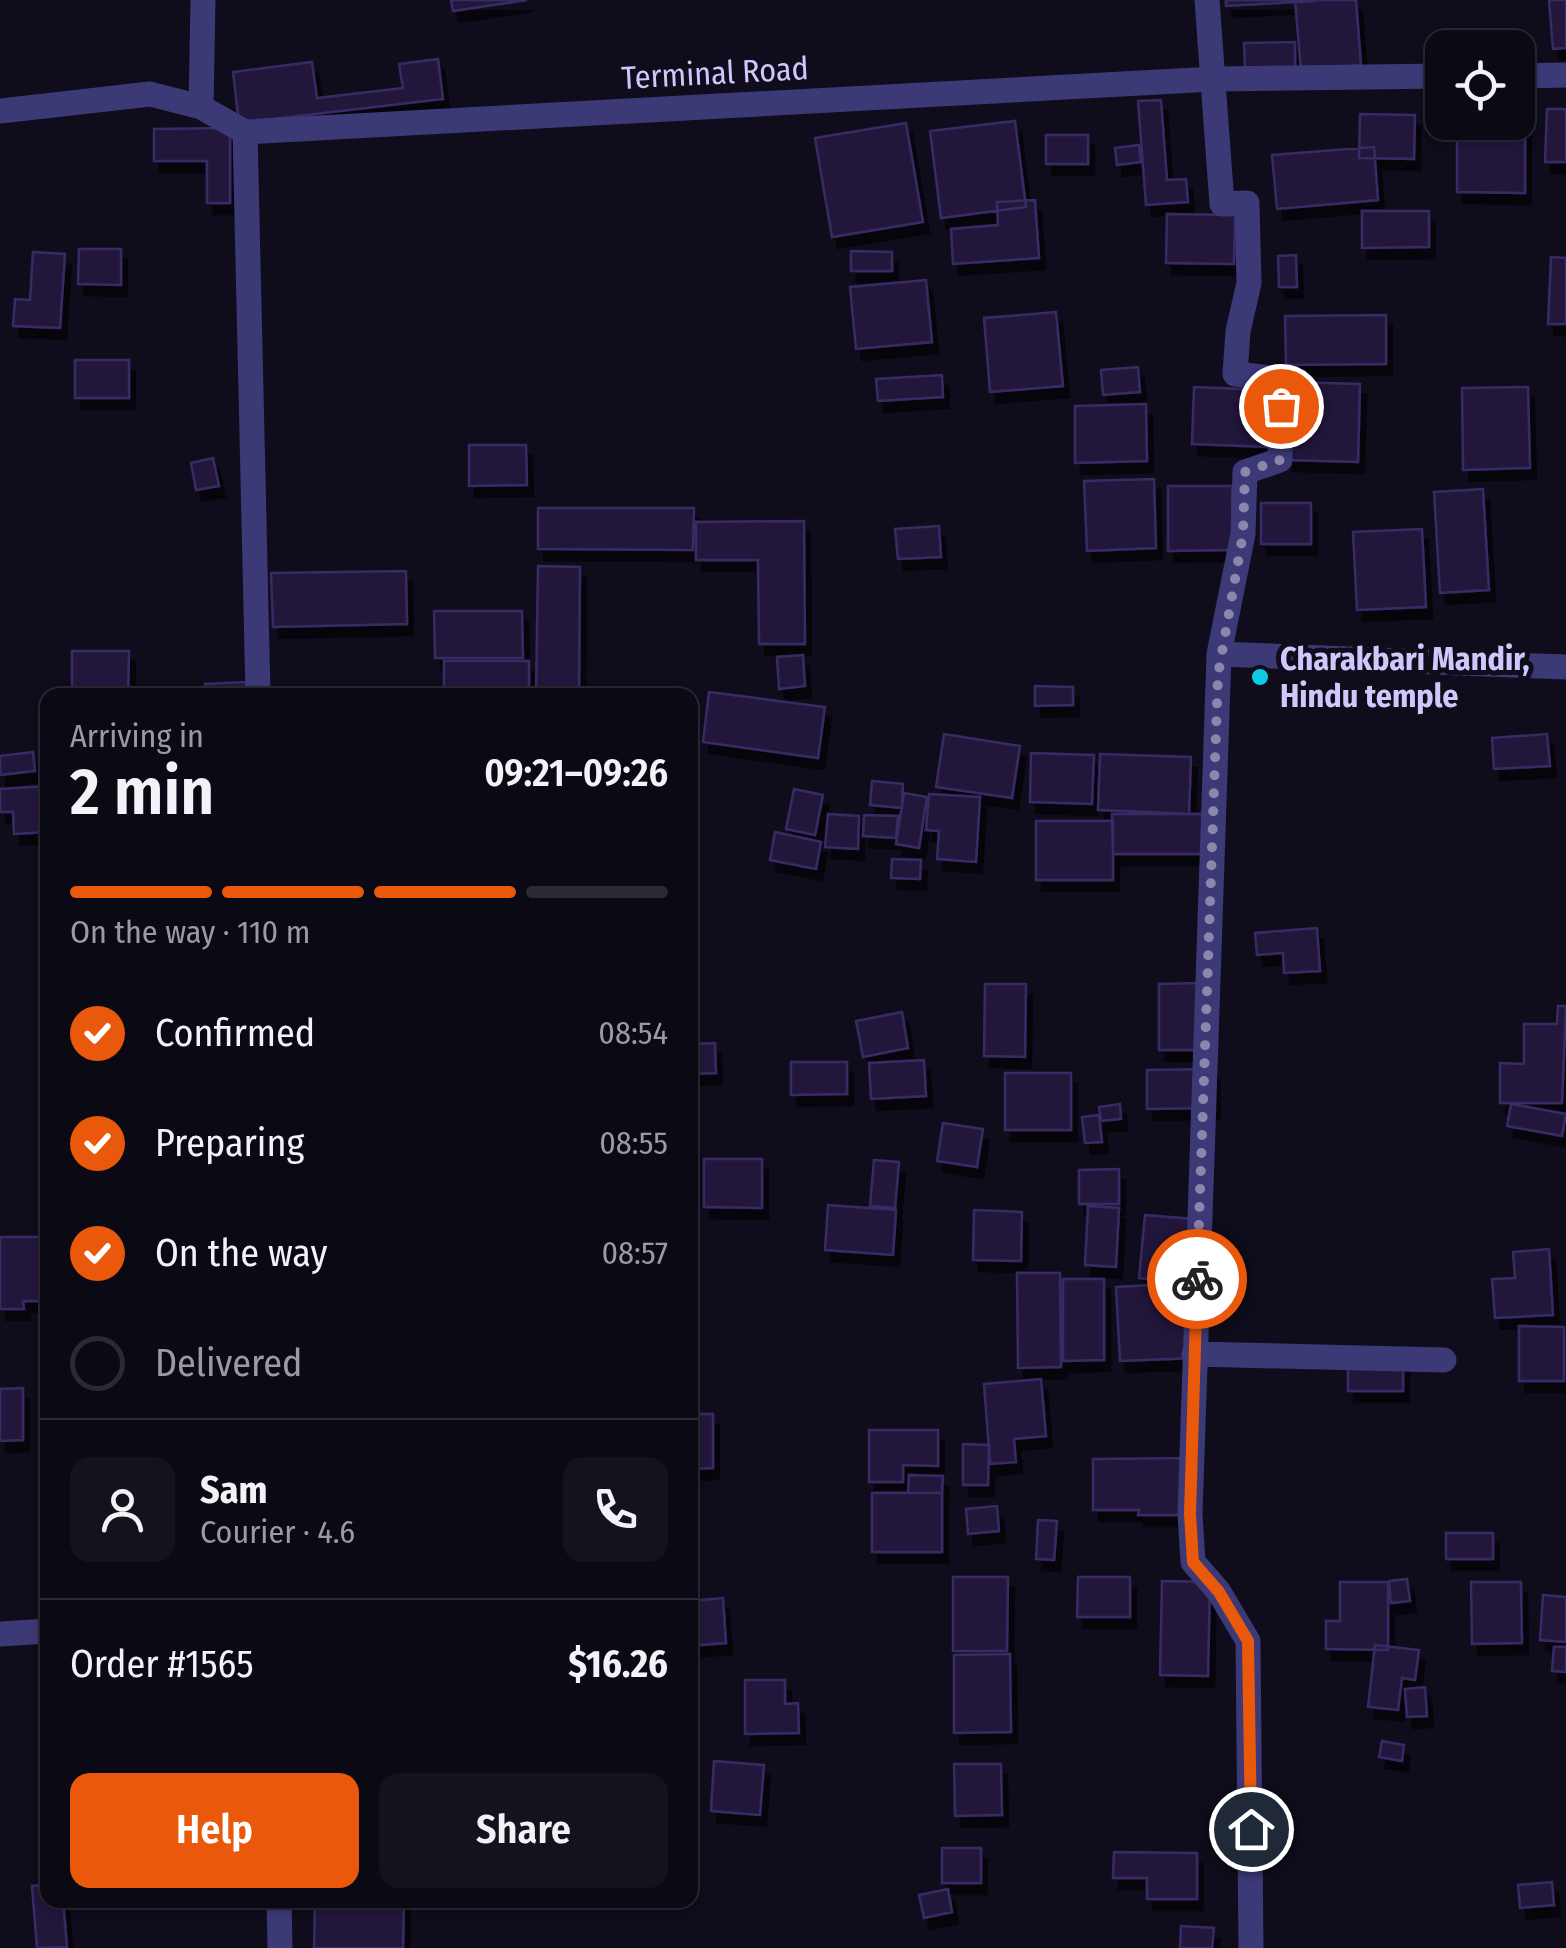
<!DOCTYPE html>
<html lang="en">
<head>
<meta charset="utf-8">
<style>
	body { margin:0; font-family:"Fira Sans Condensed",sans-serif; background:#14121d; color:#f1f3f6; height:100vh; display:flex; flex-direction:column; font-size:38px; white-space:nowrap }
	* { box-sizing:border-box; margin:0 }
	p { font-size:32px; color:#9a9aa0 }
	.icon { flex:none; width:55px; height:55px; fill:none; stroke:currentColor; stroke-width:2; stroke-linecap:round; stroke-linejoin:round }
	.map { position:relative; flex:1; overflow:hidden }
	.side { position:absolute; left:40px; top:688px; width:658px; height:1220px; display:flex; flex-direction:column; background:#0b0914; border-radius:20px; box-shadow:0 2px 8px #0004,0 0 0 2px #2b2a34 }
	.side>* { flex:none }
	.buttons { position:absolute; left:1425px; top:30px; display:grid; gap:20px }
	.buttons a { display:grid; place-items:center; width:110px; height:110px; border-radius:20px; background:#0b0914; box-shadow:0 2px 8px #0004,0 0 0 2px #2b2a34; font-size:50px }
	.pin { position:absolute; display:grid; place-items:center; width:85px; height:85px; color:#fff; margin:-42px; border:5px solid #fff; border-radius:50%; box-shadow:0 2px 10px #0007 }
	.courier { position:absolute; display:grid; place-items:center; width:100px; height:100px; margin:-50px; border:8px solid #ea580c; border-radius:50%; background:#fff; color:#222; box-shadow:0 2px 12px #0007 }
	.headline em { font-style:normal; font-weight:600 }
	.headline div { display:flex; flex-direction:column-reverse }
	.headline { display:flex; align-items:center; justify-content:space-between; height:170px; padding:0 30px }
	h1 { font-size:65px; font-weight:600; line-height:75px }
	.bar { display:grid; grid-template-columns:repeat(4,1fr); gap:15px 10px; align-content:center; height:120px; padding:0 30px }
	.bar i { height:12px; border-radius:8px; background:#2b2a34 }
	.bar .active { background:#ea580c }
	.bar p { grid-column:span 4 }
	.line { display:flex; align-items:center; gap:25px; padding:0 30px; border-top:2px solid #2b2a34 }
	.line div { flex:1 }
	.round { display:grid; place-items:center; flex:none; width:105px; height:105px; border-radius:20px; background:#14121d }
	ol { padding:0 30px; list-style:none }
	li { display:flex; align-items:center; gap:30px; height:110px }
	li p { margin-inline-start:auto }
	li .icon { padding:10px; border-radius:50%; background:#ea580c; color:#fff; stroke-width:4 }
	li:last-child { color:#9a9aa0 }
	li i { width:55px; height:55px; border:5px solid #2b2a34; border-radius:50% }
	.primary-button { display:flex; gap:20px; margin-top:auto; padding:20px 30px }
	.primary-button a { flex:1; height:115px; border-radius:20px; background:#ea580c; color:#fff; font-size:40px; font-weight:600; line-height:115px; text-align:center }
	.primary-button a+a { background:#14121d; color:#f1f3f6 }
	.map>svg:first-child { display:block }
	.building { fill:#20193a; stroke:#382c65; stroke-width:2.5; filter:url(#shadow) }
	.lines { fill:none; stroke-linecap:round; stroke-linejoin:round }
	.minor { stroke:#3c3977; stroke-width:25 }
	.done { stroke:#8c86ad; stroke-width:10; stroke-dasharray:0 18 }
	.route { stroke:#ea580c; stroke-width:12 }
	.poi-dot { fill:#0ccce4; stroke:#0f0c1b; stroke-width:4 }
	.labels { text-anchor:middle; stroke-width:10; stroke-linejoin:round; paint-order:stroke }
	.street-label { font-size:32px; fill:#cfc8fc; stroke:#0f0c1b }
	.poi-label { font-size:32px; font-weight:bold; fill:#cfc8fc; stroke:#0f0c1b; text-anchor:start }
</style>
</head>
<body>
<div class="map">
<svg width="1566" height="1948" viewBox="0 0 1566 1948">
	<defs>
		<filter id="shadow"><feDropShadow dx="6" dy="11" stdDeviation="0" flood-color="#0009"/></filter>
	</defs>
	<rect width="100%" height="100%" fill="#0f0c1b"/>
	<path class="building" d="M451,0H527L453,11Z
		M1226,0H1314V1L1226,6Z
		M1295,0H1356L1361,65L1301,70Z
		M1549,0H1566V48L1553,49Z
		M1295,42V68L1245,69L1244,43Z
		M438,59L443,99L239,123L233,72L312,62L317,98L403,88L399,64Z
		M1161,100L1167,180L1186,179L1188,202L1146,205L1138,101Z
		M1547,109H1566V162H1545Z
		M1360,114L1415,115L1414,159L1359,158Z
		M1518,120H1525V193L1457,192V122Z
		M1015,121L1026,207L941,218L930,131Z
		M906,123L923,222L832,237L815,138Z
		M230,128V203H207V161H154V129Z
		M1046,135H1088V164H1046Z
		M1139,145L1141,162L1117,165L1115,148Z
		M1374,147L1378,200L1277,209L1272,155Z
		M1035,200L1039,258L953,264L951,229L998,225L997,202Z
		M1362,211H1429V247L1362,248Z
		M1167,214L1235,215L1234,264L1166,263Z
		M79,249H121V285L78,284Z
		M851,251L892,252V271H851Z
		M33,252L65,254L60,328L13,326L15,299L30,300Z
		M1296,255L1297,287H1279L1278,256Z
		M1551,257L1566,258V324H1548Z
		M926,280L932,342L856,349L850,287Z
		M1056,312L1063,386L990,392L984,318Z
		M1386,315V364L1286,365L1285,316Z
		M75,360H129V398H75Z
		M1138,367L1140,392L1103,395L1101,370Z
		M942,375L943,397L878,401L876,379Z
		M1290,382L1360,384L1358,462L1287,460Z
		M1194,387L1269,390L1267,447L1192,444Z
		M1528,387L1530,468L1463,470L1462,388Z
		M1146,404L1147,461L1075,463V406Z
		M469,445H526L527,485L469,486Z
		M213,458L219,486L196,490L191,463Z
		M1154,479L1156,548L1087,551L1084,481Z
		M1168,486H1232L1233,550L1168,551Z
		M1483,489L1489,590L1440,593L1434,492Z
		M1261,503H1311V544H1261Z
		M538,508H694L693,550L538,549Z
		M804,521L805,644H759L758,560H696V522Z
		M939,526L941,557L898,559L895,529Z
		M1422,529L1426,607L1357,610L1353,532Z
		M538,566L580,567L579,695H536Z
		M406,571L407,624L273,627L271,573Z
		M434,611H522L523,658H435Z
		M72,651H129L128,695H72Z
		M803,655L805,686L779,689L777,657Z
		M444,661H529V689L468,690V695H444Z
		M246,682V695H205V684Z
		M1035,686L1073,687V705L1035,706Z
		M709,692L825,707L818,758L703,742Z
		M944,734L1020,746L1012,798L936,787Z
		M1547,734L1550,766L1494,769L1492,738Z
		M33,752L35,771L0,775V756Z
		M1031,753L1094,755L1092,804L1030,802Z
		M1100,754L1191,757L1189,814L1098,810Z
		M872,781L903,784L902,808L870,805Z
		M48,786V832L14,834L13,812H0V789Z
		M794,789L823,795L815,835L786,829Z
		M904,793L927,797L919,848L896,844Z
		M929,794L980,797L976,862L937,859L939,831L926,830Z
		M828,814L859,816L858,849L825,847Z
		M1112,814H1214V854H1113Z
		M864,815L898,816L896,838L863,836Z
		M1036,821H1113V880H1036Z
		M775,832L821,842L816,869L770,860Z
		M892,859L921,860L920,879L891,878Z
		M1317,928L1320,971L1284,973L1283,953L1257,955L1255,933Z
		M1198,983L1199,1050H1159V984Z
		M985,984H1026L1025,1057L984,1056Z
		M1558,1006H1566L1562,1103H1500V1063L1524,1064V1024H1557Z
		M902,1012L908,1048L863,1057L856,1021Z
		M715,1043L716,1073L690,1074V1044Z
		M924,1060L926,1096L871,1099L869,1063Z
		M791,1062H847V1094L791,1095Z
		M1213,1069L1214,1108L1147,1109V1070Z
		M1005,1073H1071V1130H1005Z
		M1120,1104L1121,1119L1101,1121L1099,1107Z
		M1511,1104L1566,1114L1562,1136L1507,1126Z
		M1099,1115L1102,1142L1085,1143L1082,1117Z
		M943,1123L983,1129L977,1167L937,1161Z
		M704,1159H762V1208L704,1207Z
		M874,1160L899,1162L895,1208L870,1206Z
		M1119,1169V1204H1079V1170Z
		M828,1205L896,1210L893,1255L825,1250Z
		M1088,1206L1119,1208L1116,1267L1085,1265Z
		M974,1210L1022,1212L1021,1261L973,1260Z
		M1145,1215L1207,1220L1202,1284L1139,1278Z
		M0,1237H48L47,1301H23L24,1309H0Z
		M1549,1249L1553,1315L1495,1318L1492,1279L1515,1278L1513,1252Z
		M1017,1273H1060L1061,1367L1018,1368Z
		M1063,1279H1104V1360L1063,1361Z
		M1191,1283L1195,1358L1120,1361L1116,1287Z
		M1519,1326L1564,1327V1381H1519Z
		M1403,1356V1391H1348V1357Z
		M1041,1379L1046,1436L1014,1439L1016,1462L990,1464L984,1384Z
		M23,1388V1440L0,1441V1389Z
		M690,1414H713V1468L691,1469Z
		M869,1430H938V1466L903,1465V1482H869Z
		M963,1444L989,1445L988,1485H963Z
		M1195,1458V1515H1138L1139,1510H1093V1459Z
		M909,1475L943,1476L942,1493H908Z
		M872,1493H942V1552H872Z
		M997,1506L999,1531L968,1534L966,1509Z
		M1038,1520L1057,1521L1054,1560L1036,1559Z
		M1446,1533H1493V1559H1446Z
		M953,1577H1008L1007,1651H953Z
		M1078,1577H1130V1617H1077Z
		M1407,1579L1410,1601L1391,1603L1389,1581Z
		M1162,1581L1210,1582L1208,1676L1160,1675Z
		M1340,1582H1388V1650L1326,1649V1621H1340Z
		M1471,1582H1521L1522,1643L1472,1644Z
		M1543,1595L1566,1597V1642L1540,1640Z
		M723,1598L726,1643L690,1646V1601Z
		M1375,1645L1419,1650L1415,1680L1402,1678L1398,1710L1368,1707Z
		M1554,1647H1566V1672L1552,1671Z
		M1010,1654L1011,1732L954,1733V1655Z
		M745,1680H785V1704L798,1703L799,1733L745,1734Z
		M1425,1687L1427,1716L1407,1717L1405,1689Z
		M1382,1741L1404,1745L1402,1761L1379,1757Z
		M714,1761L764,1765L760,1815L711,1811Z
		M954,1764H1001L1002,1815L955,1816Z
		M942,1848H981V1883H942Z
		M1114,1852L1197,1853V1899H1147V1878H1113Z
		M1552,1882L1554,1905L1520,1908L1518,1885Z
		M48,1885V1900H63L67,1947L37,1948L32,1886Z
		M948,1889L952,1912L924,1918L919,1895Z
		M315,1900H404L403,1948H314Z
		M1181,1926L1214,1928L1212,1948H1180Z"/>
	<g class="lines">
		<path class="minor" d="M1207,0L1222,204L1247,203L1249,283L1238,331L1235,374L1281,379L1280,460L1245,472L1243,534L1219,654L1190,1514L1193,1562L1219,1592L1248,1641L1251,1948
			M1518,76L1566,75
			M201,107L203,0
			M0,111L150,94L201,107L245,132L1214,79L1442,76
			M245,132L258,695
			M1219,654L1566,667
			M1194,1354L1444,1360
			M0,1634L48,1631
			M279,1900L280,1948"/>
	</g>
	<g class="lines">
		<path class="done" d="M1197,1279L1218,675L1243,534L1245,472L1280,460L1281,406"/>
		<path class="route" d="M1197,1279L1190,1514L1193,1562L1219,1592L1248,1641L1251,1829"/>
	</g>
	<circle class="poi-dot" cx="1260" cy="677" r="10"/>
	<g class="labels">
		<g class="street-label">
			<text transform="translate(715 73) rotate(-3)" y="11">Terminal Road</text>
		</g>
		<g class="poi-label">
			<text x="1280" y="670">Charakbari Mandir,<tspan x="1280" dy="37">Hindu temple</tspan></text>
		</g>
	</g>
</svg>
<div class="buttons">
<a><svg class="icon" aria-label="locate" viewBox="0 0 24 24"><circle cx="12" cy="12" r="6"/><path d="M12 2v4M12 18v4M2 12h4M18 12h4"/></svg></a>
</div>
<div class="pin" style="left:1281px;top:406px;background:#ea580c"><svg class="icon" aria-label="bag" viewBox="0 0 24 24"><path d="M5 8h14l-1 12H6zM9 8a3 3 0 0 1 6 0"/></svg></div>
<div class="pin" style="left:1251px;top:1829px;background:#1f2937"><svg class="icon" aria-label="home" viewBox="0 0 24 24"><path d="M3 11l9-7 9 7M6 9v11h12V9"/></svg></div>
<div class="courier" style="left:1197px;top:1279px"><svg class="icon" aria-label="bike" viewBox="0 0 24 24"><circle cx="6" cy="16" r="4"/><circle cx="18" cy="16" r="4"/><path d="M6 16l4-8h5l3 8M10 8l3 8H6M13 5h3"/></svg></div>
<section class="side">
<div class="headline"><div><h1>2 min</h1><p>Arriving in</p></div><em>09:21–09:26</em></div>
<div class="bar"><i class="active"></i><i class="active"></i><i class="active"></i><i></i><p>On the way · 110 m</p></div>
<ol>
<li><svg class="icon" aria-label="check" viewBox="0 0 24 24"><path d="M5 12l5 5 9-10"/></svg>Confirmed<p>08:54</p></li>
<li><svg class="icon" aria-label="check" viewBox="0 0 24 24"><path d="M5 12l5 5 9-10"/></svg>Preparing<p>08:55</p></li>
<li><svg class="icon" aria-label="check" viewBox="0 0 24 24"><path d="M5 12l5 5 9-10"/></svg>On the way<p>08:57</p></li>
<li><i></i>Delivered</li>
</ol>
<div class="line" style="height:180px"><a class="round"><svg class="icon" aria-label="person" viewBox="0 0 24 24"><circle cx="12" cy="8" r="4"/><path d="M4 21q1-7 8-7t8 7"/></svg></a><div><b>Sam</b><p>Courier · 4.6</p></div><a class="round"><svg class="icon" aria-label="phone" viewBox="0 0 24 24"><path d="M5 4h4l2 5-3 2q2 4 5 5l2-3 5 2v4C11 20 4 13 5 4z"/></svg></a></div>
<div class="line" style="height:130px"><div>Order #1565</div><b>$16.26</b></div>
<div class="primary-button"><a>Help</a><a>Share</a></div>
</section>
</div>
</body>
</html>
